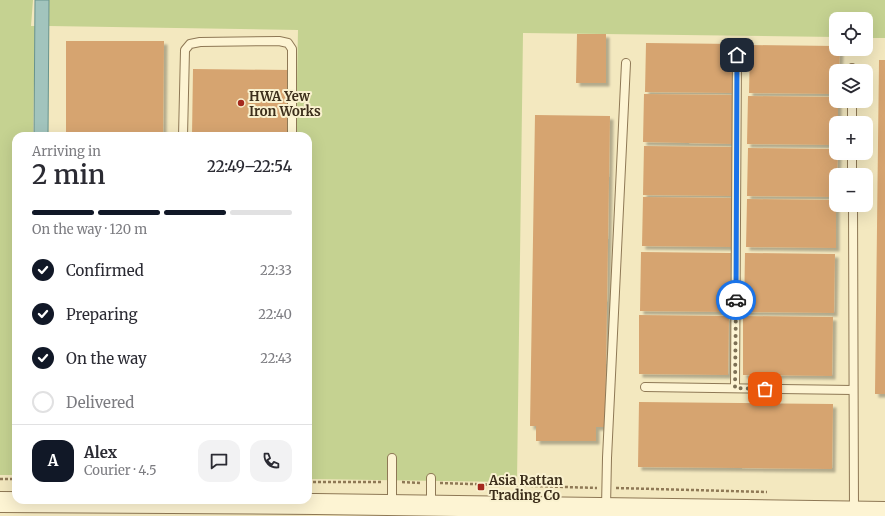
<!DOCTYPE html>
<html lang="en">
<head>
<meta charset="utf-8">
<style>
	body { margin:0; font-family:Merriweather,serif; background:#f2f2f3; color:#2b2b33; height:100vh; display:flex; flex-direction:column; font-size:15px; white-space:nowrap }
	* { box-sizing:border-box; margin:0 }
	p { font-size:13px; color:#7c7c81 }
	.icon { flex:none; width:22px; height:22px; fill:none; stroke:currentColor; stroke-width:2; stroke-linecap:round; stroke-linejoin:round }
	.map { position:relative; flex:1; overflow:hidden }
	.details { position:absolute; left:12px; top:132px; width:300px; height:372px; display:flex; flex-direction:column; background:#fff; border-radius:12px; box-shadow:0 4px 16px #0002 }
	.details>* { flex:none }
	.tools { position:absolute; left:829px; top:12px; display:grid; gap:8px }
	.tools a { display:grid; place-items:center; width:44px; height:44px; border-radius:8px; background:#fff; box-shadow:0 4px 16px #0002; font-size:20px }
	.pin { position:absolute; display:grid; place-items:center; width:34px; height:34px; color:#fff; margin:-17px; border-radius:8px; box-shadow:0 2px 6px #0006 }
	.courier { position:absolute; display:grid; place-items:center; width:40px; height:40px; margin:-20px; border:3px solid #1a73e8; border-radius:50%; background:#fff; color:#222; box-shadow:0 1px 5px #0007 }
	.summary em { font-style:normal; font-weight:600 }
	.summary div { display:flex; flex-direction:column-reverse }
	.summary { display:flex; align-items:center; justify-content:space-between; height:68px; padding:0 20px }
	h1 { font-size:26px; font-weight:600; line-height:30px }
	.bar { display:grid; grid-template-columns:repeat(4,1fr); gap:6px 4px; align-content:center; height:48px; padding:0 20px }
	.bar i { height:5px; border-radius:3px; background:#e1e1e2 }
	.bar .on { background:#111827 }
	.bar p { grid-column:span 4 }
	.line { display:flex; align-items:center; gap:10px; padding:0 20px; border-top:1px solid #e1e1e2 }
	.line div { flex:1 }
	.round { display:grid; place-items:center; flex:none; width:42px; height:42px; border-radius:12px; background:#f2f2f3 }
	ol { padding:0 20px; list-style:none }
	li { display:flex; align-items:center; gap:12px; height:44px }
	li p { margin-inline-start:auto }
	li .icon { padding:4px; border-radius:50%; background:#111827; color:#fff; stroke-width:4 }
	li:last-child { color:#7c7c81 }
	li i { width:22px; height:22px; border:2px solid #e1e1e2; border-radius:50% }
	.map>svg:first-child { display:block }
	.green { fill:#c5d291 }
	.water { fill:#a2c4bd; stroke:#68938d }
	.building { fill:#d6a470; filter:url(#shadow) }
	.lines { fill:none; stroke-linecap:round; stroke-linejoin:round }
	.service-casing { stroke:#8e7855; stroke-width:10 }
	.tertiary-casing { stroke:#8e7855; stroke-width:22 }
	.path { stroke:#8e7855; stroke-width:2.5; stroke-dasharray:3 2; stroke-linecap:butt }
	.service { stroke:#fdf4d3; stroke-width:8 }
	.tertiary { stroke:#fdf4d3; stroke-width:20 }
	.done { stroke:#7c6f54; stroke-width:4; stroke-dasharray:0 7.2 }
	.route { stroke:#1a73e8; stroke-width:5 }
	.poi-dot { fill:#a4291e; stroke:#f9f1cf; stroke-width:1.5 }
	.labels { text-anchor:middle; stroke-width:4; stroke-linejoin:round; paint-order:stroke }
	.poi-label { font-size:13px; font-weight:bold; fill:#3c2e1b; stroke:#f9f1cf; text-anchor:start }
</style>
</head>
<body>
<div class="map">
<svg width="885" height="516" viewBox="0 0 885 516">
	<defs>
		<filter id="shadow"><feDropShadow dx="3.5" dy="3.5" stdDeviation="1" flood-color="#0004"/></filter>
	</defs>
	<rect width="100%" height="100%" fill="#f3e8bf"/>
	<path class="green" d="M0,0H33L31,26H35L33,136H16V475H0Z
		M49,0H885V38H866V19H836V37L523,33L517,482L308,479V136H296L298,30L49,26Z"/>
	<path class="water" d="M35,0H49L48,136H34Z"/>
	<path class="building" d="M577,34H606V83H576Z
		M66,41H164L163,136H66Z
		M646,43L736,44L735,93L645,92Z
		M750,45L836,46V49H840L839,71H836V94L749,93Z
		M879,60H885V394H875Z
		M193,69L291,70L290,136H192Z
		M644,94L734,95L733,144L643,142Z
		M748,96L836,97V101H838V123H836V145L747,144Z
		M535,115L610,116L605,427H596V441H536V426H530Z
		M644,146L734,147L733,196L643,195Z
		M748,148L836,149V153H838L837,175H836V197L747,196Z
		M643,197L732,198V247L642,246Z
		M747,199L836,200V248L746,247Z
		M641,252L731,253L730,312L640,311Z
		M745,253L835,254L834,313L744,312Z
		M639,315L729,316L728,375L639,374Z
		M743,316L833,317L832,376L743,375Z
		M639,402L833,404L832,469L638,467Z"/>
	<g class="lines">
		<defs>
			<path id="service" d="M852,68V71
				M852,101V123
				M183,136L185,50L190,44L200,42L279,41L288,43L292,49V136
				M852,153V175
				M853,205L854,511
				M645,387L853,390
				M735,388L737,55
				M431,478V506
				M392,505V458
				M606,507L607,458L626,63"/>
			<path id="tertiary" d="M0,502L316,504L885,512"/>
		</defs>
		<use href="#service" class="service-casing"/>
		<use href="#tertiary" class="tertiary-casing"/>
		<path class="path" d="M0,479H16
			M308,482H381
			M402,482L421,483
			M440,483L597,488
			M616,488L767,492"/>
		<use href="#service" class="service"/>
		<use href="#tertiary" class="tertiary"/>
	</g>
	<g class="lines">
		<path class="done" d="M736,300L735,388L765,389"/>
		<path class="route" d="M736,300L737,55"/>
	</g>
	<g class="poi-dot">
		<circle cx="241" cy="103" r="4"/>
		<rect x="477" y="483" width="8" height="8" rx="2"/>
	</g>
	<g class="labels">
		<g class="poi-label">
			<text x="249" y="101">HWA Yew<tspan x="249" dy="15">Iron Works</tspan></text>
			<text x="489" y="485">Asia Rattan<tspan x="489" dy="15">Trading Co</tspan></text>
		</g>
	</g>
</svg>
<div class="tools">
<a><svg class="icon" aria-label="locate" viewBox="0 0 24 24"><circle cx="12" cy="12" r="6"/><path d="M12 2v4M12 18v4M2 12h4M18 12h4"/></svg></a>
<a><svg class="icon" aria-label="layers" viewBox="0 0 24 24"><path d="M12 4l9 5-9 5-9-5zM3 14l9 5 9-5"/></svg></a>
<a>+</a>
<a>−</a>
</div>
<div class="pin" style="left:765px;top:389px;background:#ea580c"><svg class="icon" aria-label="bag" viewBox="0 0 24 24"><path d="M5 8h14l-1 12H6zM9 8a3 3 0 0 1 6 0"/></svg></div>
<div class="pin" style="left:737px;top:55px;background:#1f2937"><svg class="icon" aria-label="home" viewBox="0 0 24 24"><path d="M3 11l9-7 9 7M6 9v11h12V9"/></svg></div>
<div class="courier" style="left:736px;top:300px"><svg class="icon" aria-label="car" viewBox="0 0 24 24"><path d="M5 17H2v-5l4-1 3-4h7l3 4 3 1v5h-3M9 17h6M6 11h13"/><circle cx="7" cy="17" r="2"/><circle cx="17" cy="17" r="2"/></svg></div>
<section class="details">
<div class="summary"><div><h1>2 min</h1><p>Arriving in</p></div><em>22:49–22:54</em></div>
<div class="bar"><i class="on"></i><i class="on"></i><i class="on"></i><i></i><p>On the way · 120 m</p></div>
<ol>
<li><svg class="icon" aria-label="check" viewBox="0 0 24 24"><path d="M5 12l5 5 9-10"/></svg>Confirmed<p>22:33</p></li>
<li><svg class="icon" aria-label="check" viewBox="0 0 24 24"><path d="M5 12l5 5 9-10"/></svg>Preparing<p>22:40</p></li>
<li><svg class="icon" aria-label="check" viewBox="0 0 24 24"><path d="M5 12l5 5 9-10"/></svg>On the way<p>22:43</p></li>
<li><i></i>Delivered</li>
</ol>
<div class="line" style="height:72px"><b class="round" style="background:#111827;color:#fff">A</b><div><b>Alex</b><p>Courier · 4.5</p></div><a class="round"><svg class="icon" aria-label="chat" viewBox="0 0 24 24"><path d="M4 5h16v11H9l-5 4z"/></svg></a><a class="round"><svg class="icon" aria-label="phone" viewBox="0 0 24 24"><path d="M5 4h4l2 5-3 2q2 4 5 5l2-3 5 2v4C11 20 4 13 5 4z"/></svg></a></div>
</section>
</div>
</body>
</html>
